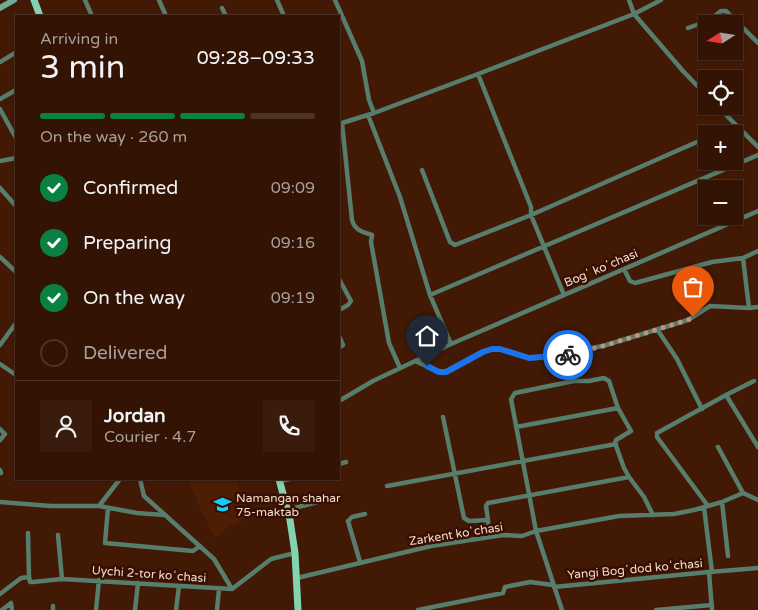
<!DOCTYPE html>
<html lang="en">
<head>
<meta charset="utf-8">
<style>
	body { margin:0; font-family:"Varela Round",sans-serif; background:#3a1c0e; color:#f1f3f6; height:100vh; display:flex; flex-direction:column; font-size:19px; white-space:nowrap }
	* { box-sizing:border-box; margin:0 }
	p { font-size:16px; color:#a89e9a }
	.icon { flex:none; width:28px; height:28px; fill:none; stroke:currentColor; stroke-width:2; stroke-linecap:round; stroke-linejoin:round }
	.map { position:relative; flex:1; overflow:hidden }
	.drawer { position:absolute; left:15px; top:15px; width:325px; height:465px; display:flex; flex-direction:column; background:#321304; border-radius:0px; box-shadow:0 1px 4px #0004,0 0 0 1px #4d3226 }
	.drawer>* { flex:none }
	.needle { width:32px; rotate:258deg }
	.buttons { position:absolute; left:698px; top:15px; display:grid; gap:10px }
	.buttons a { display:grid; place-items:center; width:45px; height:45px; border-radius:0px; background:#321304; box-shadow:0 1px 4px #0004,0 0 0 1px #4d3226; font-size:25px }
	.pin { position:absolute; display:grid; place-items:center; width:42px; height:42px; color:#fff; margin:-51px -21px; border-radius:50% 50% 50% 0; rotate:-45deg; box-shadow:0 0 5px #0007 }
	.pin .icon { rotate:45deg }
	.courier { position:absolute; display:grid; place-items:center; width:50px; height:50px; margin:-25px; border:4px solid #1a73e8; border-radius:50%; background:#fff; color:#222; box-shadow:0 1px 6px #0007 }
	.head em { font-style:normal; font-weight:600 }
	.head div { display:flex; flex-direction:column-reverse }
	.head { display:flex; align-items:center; justify-content:space-between; height:85px; padding:0 25px }
	h1 { font-size:32px; font-weight:600; line-height:38px }
	.bar { display:grid; grid-template-columns:repeat(4,1fr); gap:8px 5px; align-content:center; height:60px; padding:0 25px }
	.bar i { height:6px; border-radius:4px; background:#4d3226 }
	.bar .current { background:#0b8043 }
	.bar p { grid-column:span 4 }
	.line { display:flex; align-items:center; gap:12px; padding:0 25px; border-top:1px solid #4d3226 }
	.line div { flex:1 }
	.round { display:grid; place-items:center; flex:none; width:52px; height:52px; border-radius:0px; background:#3a1c0e }
	ol { padding:0 25px; list-style:none }
	li { display:flex; align-items:center; gap:15px; height:55px }
	li p { margin-inline-start:auto }
	li .icon { padding:5px; border-radius:50%; background:#0b8043; color:#fff; stroke-width:4 }
	li:last-child { color:#a89e9a }
	li i { width:28px; height:28px; border:2px solid #4d3226; border-radius:50% }
	.map>svg:first-child { display:block }
	.built { fill:#4d1d04 }
	.lines { fill:none; stroke-linecap:round; stroke-linejoin:round }
	.street { stroke:#577d6c; stroke-width:4.5 }
	.secondary { stroke:#70ae93; stroke-width:6 }
	.primary { stroke:#82d4b1; stroke-width:7 }
	.done { stroke:#b79688; stroke-width:5; stroke-dasharray:0 9 }
	.route { stroke:#1a73e8; stroke-width:6 }
	.labels { text-anchor:middle; stroke-width:5; stroke-linejoin:round; paint-order:stroke }
	.street-label { font-size:12px; fill:#f6dace; stroke:#370f00 }
	.poi-label { font-size:12px; fill:#f6dace; stroke:#370f00; text-anchor:start }
</style>
</head>
<body>
<div class="map">
<svg width="758" height="610" viewBox="0 0 758 610">
	<rect width="100%" height="100%" fill="#421905"/>
	<path class="built" d="M188,479H236L249,517L224,529L225,531L215,537L203,515Z"/>
	<g class="lines">
		<path class="street" d="M85,0L92,16
			M159,0L166,16
			M277,0L284,16
			M335,0L362,61L369,100L374,113
			M629,0L634,14L683,71L706,95
			M222,8L226,16
			M688,28L710,20L721,11H726L758,43
			M0,62L15,53
			M478,74L531,207V215L564,295
			M0,99L16,90
			M717,106L758,147
			M0,109L16,138
			M368,115L400,197L430,295L451,344
			M342,123L352,220C355,231 363,232 372,235L371,242L389,343L400,368
			M339,124L374,113L478,74L634,14L661,0
			M717,134L736,125
			M0,161L16,158
			M422,170L450,242L455,245L531,215L706,138
			M0,188L16,206
			M0,257L16,272
			M743,258L749,308
			M624,269L630,281L635,283L712,262L743,258L758,251
			M339,279L351,301L348,305L339,310
			M430,295L758,155
			M657,329L677,359L702,409
			M339,336L343,345L339,348
			M0,345L16,323
			M415,361L442,373L449,371L483,352L492,349H500L529,358L567,355L585,349L603,346L688,320L710,306L749,308L758,307
			M0,364L16,375
			M726,395L754,381
			M339,401L373,381L451,344L758,211
			M618,408L631,431L616,440L615,443L624,468L629,477
			M443,417L464,518L469,521L488,520L490,537
			M516,427L618,408L609,381L604,378L589,381H574L559,384L515,393L511,399L536,531L562,610
			M0,429L5,434L0,440
			M718,447L743,493
			M339,464L346,462
			M0,470L1,473
			M140,479L144,496L214,559L232,589
			M279,481L290,479
			M387,486L616,444
			M0,502L51,506H99L120,479
			M722,502L728,556
			M99,506L137,513L164,515
			M708,506L657,437V433L726,395L758,447
			M704,507L712,572
			M108,508L105,543L193,551L200,546
			M287,510L333,498
			M488,520L486,506L488,503L629,477L644,497L653,515
			M28,533L29,577
			M58,535L62,579
			M360,562L348,521L352,517L365,514
			M710,572L758,568
			M297,578L431,546L503,535L522,536L536,531L619,516L674,514L694,510L722,502L743,493L758,500
			M554,587L709,572L712,610
			M0,594L21,578L29,577L30,582H33L62,579L232,589L271,559L295,553
			M2,610L11,603L12,610
			M53,610V606
			M96,610L99,580
			M135,610L138,583
			M176,610L179,586
			M217,610L219,589
			M418,610L503,593L505,587L530,582L553,585
			M656,610L712,605"/>
		<path class="secondary" d="M0,8L14,0"/>
		<path class="primary" d="M34,0L40,16
			M279,479L290,520L295,553L298,610"/>
	</g>
	<g class="lines">
		<path class="done" d="M568,355L603,346L688,320L693,317"/>
		<path class="route" d="M427,366L439,372H446L483,352L492,349H500L529,358L568,355"/>
	</g>
	<defs>
		<symbol id="school-bare" viewBox="-9 -9 18 18"><path d="M0-5L7-2L0 1L-7-2ZM-4 1L0 2.5L4 1V4Q0 6-4 4Z" fill="#19cafc" stroke="#370f00" stroke-width="2.5" paint-order="stroke"/></symbol>
	</defs>
	<g fill-rule="evenodd">
		<use href="#school-bare" x="210" y="492" width="25" height="25"/>
	</g>
	<g class="labels">
		<g class="street-label">
			<text transform="translate(601 268) rotate(-23)" y="4">Bogʻ koʻchasi</text>
			<text transform="translate(456 534) rotate(-9)" y="4">Zarkent koʻchasi</text>
			<text transform="translate(635 569) rotate(-5)" y="4">Yangi Bogʻdod koʻchasi</text>
			<text transform="translate(149 574) rotate(4)" y="4">Uychi 2-tor koʻchasi</text>
		</g>
		<g class="poi-label">
			<text x="236" y="502">Namangan shahar<tspan x="236" dy="14">75-maktab</tspan></text>
		</g>
	</g>
</svg>
<div class="buttons">
<a><svg class="needle" viewBox="-14 -14 28 28"><path d="M0-13l5 13h-10z" fill="#e53935"/><path d="M0 13l5-13h-10z" fill="#a89e9a"/></svg></a>
<a><svg class="icon" aria-label="locate" viewBox="0 0 24 24"><circle cx="12" cy="12" r="6"/><path d="M12 2v4M12 18v4M2 12h4M18 12h4"/></svg></a>
<a>+</a>
<a>−</a>
</div>
<div class="pin" style="left:693px;top:317px;background:#ea580c"><svg class="icon" aria-label="bag" viewBox="0 0 24 24"><path d="M5 8h14l-1 12H6zM9 8a3 3 0 0 1 6 0"/></svg></div>
<div class="pin" style="left:427px;top:366px;background:#1f2937"><svg class="icon" aria-label="home" viewBox="0 0 24 24"><path d="M3 11l9-7 9 7M6 9v11h12V9"/></svg></div>
<div class="courier" style="left:568px;top:355px"><svg class="icon" aria-label="bike" viewBox="0 0 24 24"><circle cx="6" cy="16" r="4"/><circle cx="18" cy="16" r="4"/><path d="M6 16l4-8h5l3 8M10 8l3 8H6M13 5h3"/></svg></div>
<section class="drawer">
<div class="head"><div><h1>3 min</h1><p>Arriving in</p></div><em>09:28–09:33</em></div>
<div class="bar"><i class="current"></i><i class="current"></i><i class="current"></i><i></i><p>On the way · 260 m</p></div>
<ol>
<li><svg class="icon" aria-label="check" viewBox="0 0 24 24"><path d="M5 12l5 5 9-10"/></svg>Confirmed<p>09:09</p></li>
<li><svg class="icon" aria-label="check" viewBox="0 0 24 24"><path d="M5 12l5 5 9-10"/></svg>Preparing<p>09:16</p></li>
<li><svg class="icon" aria-label="check" viewBox="0 0 24 24"><path d="M5 12l5 5 9-10"/></svg>On the way<p>09:19</p></li>
<li><i></i>Delivered</li>
</ol>
<div class="line" style="height:90px"><a class="round"><svg class="icon" aria-label="person" viewBox="0 0 24 24"><circle cx="12" cy="8" r="4"/><path d="M4 21q1-7 8-7t8 7"/></svg></a><div><b>Jordan</b><p>Courier · 4.7</p></div><a class="round"><svg class="icon" aria-label="phone" viewBox="0 0 24 24"><path d="M5 4h4l2 5-3 2q2 4 5 5l2-3 5 2v4C11 20 4 13 5 4z"/></svg></a></div>
</section>
</div>
</body>
</html>
